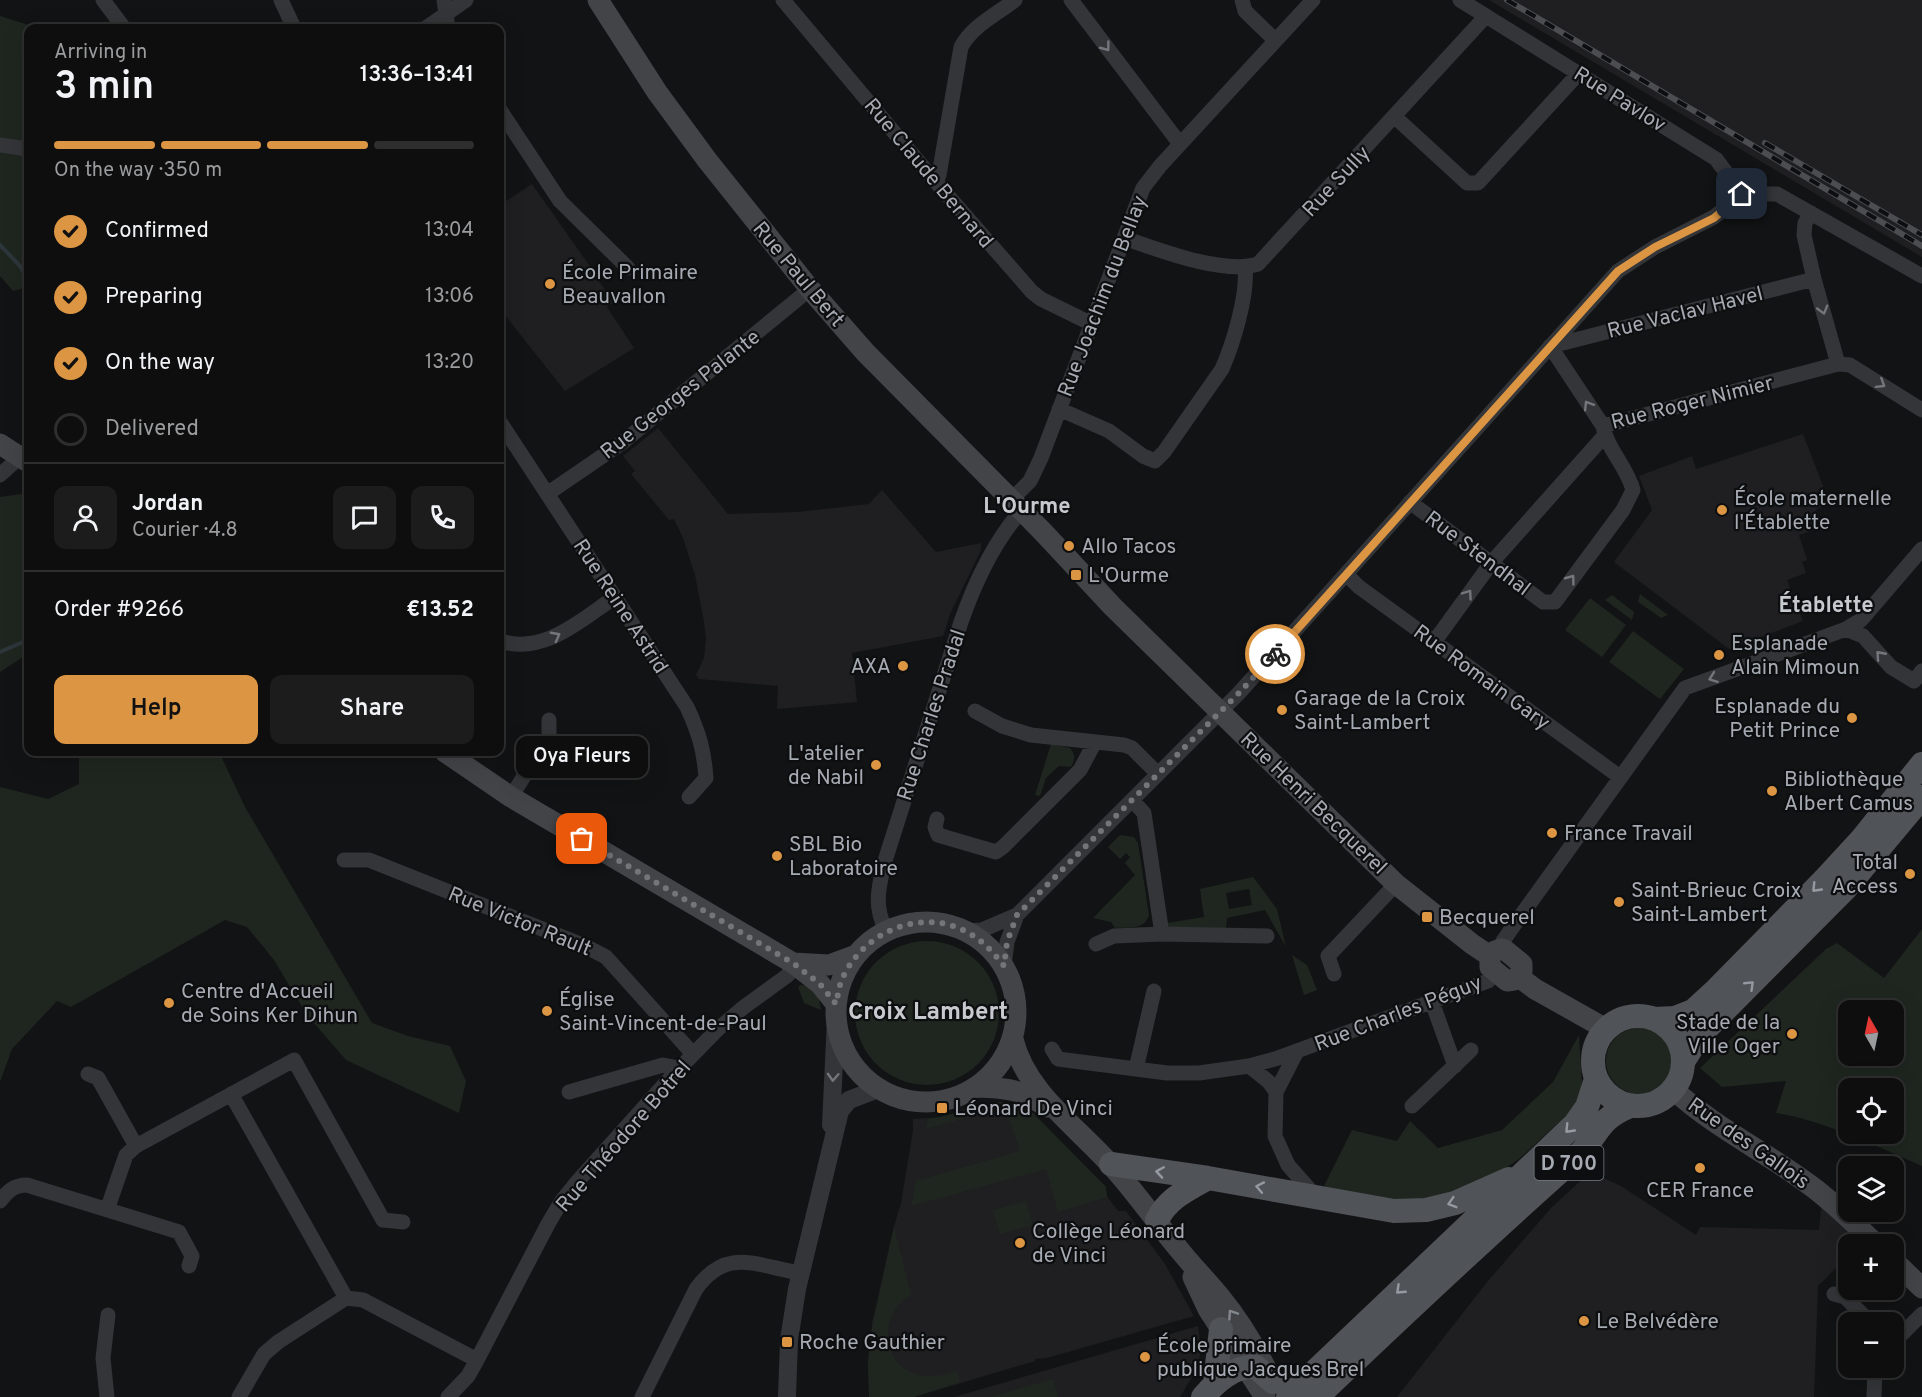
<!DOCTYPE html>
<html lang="en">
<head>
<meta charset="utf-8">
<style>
	body { margin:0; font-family:Overpass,sans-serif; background:#1c1c1d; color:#f1f3f6; height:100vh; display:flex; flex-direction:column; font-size:22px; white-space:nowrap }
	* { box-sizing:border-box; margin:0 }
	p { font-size:20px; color:#9b9c9e }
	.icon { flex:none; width:33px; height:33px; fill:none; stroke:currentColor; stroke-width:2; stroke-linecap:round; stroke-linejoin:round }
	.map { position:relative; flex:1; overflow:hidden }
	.details { position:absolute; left:24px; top:24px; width:480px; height:732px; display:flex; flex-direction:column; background:#0e0e0f; border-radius:12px; box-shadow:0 6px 24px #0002,0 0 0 2px #2e2e2f }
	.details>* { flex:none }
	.needle { width:39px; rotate:351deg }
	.buttons { position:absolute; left:1838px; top:1000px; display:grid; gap:12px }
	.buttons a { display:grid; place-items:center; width:66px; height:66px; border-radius:12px; background:#0e0e0f; box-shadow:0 6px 24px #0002,0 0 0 2px #2e2e2f; font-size:30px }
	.pin { position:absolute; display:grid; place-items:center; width:51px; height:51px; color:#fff; margin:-26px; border-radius:12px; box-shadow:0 3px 9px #0006 }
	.courier { position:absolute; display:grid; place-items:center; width:60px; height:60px; margin:-30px; border:4px solid #db9543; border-radius:50%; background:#fff; color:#222; box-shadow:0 2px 8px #0007 }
	.bubble { position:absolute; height:42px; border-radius:12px; background:#0e0e0f; box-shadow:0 6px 24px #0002,0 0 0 2px #2e2e2f; font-size:20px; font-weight:600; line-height:42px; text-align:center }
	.head em { font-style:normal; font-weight:600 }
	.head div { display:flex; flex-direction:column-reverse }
	.head { display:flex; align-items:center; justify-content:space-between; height:102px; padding:0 30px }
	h1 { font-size:39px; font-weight:600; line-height:45px }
	.bar { display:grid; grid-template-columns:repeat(4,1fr); gap:9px 6px; align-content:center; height:72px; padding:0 30px }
	.bar i { height:8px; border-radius:4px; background:#2e2e2f }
	.bar .active { background:#db9543 }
	.bar p { grid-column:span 4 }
	.line { display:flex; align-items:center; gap:15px; padding:0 30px; border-top:2px solid #2e2e2f }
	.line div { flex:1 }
	.round { display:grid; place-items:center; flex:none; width:63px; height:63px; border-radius:12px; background:#1c1c1d }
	ol { padding:0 30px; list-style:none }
	li { display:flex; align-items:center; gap:18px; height:66px }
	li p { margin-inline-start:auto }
	li .icon { padding:6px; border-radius:50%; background:#db9543; color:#111; stroke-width:4 }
	li:last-child { color:#9b9c9e }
	li i { width:33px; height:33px; border:3px solid #2e2e2f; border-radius:50% }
	.cta { display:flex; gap:12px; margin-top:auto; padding:12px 30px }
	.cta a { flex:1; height:69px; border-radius:12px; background:#db9543; color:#111; font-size:24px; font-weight:600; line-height:69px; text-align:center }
	.cta a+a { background:#1c1c1d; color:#f1f3f6 }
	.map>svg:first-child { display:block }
	.built { fill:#1f1f21 }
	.green { fill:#1f261f; fill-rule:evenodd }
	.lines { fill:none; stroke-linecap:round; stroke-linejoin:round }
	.stream { stroke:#2d363b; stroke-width:4 }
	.minor { stroke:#343538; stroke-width:15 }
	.tertiary { stroke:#343538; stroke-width:18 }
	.secondary { stroke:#424448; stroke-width:21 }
	.primary { stroke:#505357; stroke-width:24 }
	.rail-casing { stroke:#4b4d51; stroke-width:6 }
	.rail { stroke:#0d0e0f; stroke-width:4; stroke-dasharray:11; stroke-linecap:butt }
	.oneway { stroke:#73767c }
	.oneway2 { stroke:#9599a1 }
	.oneway3 { stroke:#83878e }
	.done { stroke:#72767b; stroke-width:6; stroke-dasharray:0 10.8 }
	.route { stroke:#db9543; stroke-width:8 }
	.poi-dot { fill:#db9543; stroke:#0d0e0f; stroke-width:2 }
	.labels { text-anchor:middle; stroke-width:4.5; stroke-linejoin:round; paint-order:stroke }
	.shield { fill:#0d0e0f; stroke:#787c82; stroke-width:1.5 }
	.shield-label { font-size:20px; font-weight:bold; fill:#a6abb3 }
	.street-label { font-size:21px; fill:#a6abb3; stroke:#0d0e0f }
	.poi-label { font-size:21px; fill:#a6abb3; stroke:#0d0e0f; text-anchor:start }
	.neighbourhood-label { font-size:22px; font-weight:bold; fill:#c6cacf; stroke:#0d0e0f }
	.quarter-label { font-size:24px; font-weight:bold; fill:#c6cacf; stroke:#0d0e0f }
</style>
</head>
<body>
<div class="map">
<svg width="1922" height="1397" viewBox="0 0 1922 1397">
	<rect width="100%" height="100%" fill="#121314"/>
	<path class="built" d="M1489,0H1922V257Z
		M532,184L589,265L613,303L607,307L634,348L565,391L500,309V205Z
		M658,428L728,514L797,512L869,504L882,490L936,552L981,543V550L950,614L943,636L852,653L857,702L777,709L778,686L699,679L696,675L704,658L706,639L704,622L695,575L683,538L674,519L669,520L631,474L635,471L623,456Z
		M1803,434L1830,504L1816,509L1823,527L1799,535L1807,560L1802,562L1806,573L1787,580L1803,621L1729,649L1614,562L1652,510L1639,476L1692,456L1696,469Z
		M1002,1102L1018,1106L1033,1113L1106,1187V1195L1118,1211H1126L1165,1264L1194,1316L1047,1358L1035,1359V1361L914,1397H869L868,1364L872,1323L894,1226L901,1203L913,1130V1119L943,1117L987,1103Z
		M1590,1172L1621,1186L1696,1235L1700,1227L1819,1230L1821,1207L1860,1243L1858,1245H1848V1256L1818,1286L1814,1397H1397L1488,1281L1551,1208Z
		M1198,1326L1201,1348L1198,1367L1180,1397H954Z"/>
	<path class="green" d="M0,16L38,28H28V292L25,288L13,291L0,276Z
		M28,493V654L0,672V497Z
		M1640,594L1668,615L1661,618L1638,602Z
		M1612,595L1634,612L1632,620L1605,600Z
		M1590,598L1626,625L1602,657L1565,630Z
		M1633,631L1684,669L1660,699L1609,662Z
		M1051,744L1070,748C1076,755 1075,759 1071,767L1059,766L1046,778L1040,796L1035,795Z
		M79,752H226L222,758L245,807L372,1023L408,1036L450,1046L466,1081L459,1113L346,1060L307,1015L274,960L247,927L225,920L71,1007L57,1001L12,1049L0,1082V787L48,799L79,784Z
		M1120,835L1134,837L1138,843L1149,915C1145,930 1128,927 1115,928L1111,922L1093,918L1135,875L1125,863L1130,857L1126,853L1120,859L1108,847Z
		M1253,877L1277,909L1286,947L1265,910L1227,918L1226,928H1171L1167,926V923L1204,917L1200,889ZM1249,889L1252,905L1229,909L1226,893Z
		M1922,929V1166C1875,1146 1826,1121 1776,1113L1786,1081L1722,1087L1700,1068L1826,949L1837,943L1884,978ZM1848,1011H1893V1056H1848ZM1848,1089H1893V1134H1848Z
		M855 1013a72 72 0 1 1 144 0a72 72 0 1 1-144 0Z
		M1292,955L1307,965L1317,990L1304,995Z
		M801,985C814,986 820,997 821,1010L804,1003L798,987Z
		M1606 1061a33 33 0 1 1 66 0a33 33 0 1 1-66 0Z
		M1579,1035L1582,1083L1578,1100L1567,1115L1519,1159L1472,1191L1436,1204L1349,1196L1324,1186L1352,1130L1397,1141L1410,1121L1438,1148L1502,1130L1553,1082Z
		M1002,1102L1018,1106L1033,1113L1106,1187L1107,1197L1058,1212L1046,1169L911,1206L916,1181L1020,1151L1005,1107L926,1129L928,1119C954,1116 977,1103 1002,1102Z
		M1026,1201L1033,1225L1000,1234L993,1210Z
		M894,1226L911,1295C877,1314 881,1367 920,1375C933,1378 944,1375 957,1371L960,1382L914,1397H869L868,1364L870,1338Z
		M1053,1379L1058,1397H990Z"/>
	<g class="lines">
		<path class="stream" d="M0,245L21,267L28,280
			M0,652L28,640"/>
		<path class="minor" d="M103,0L124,28
			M281,0L294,28
			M444,0L448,28
			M783,0L929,174L1032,292L1041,299L1092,324
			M1071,0L1180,144
			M1242,0L1245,11L1275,40
			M1486,16L1716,159L1742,194
			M426,28L466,0
			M500,110L560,201L628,268
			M1395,117L1467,183H1478L1579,73
			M0,145L28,149
			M936,182L939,175L961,47C972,26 997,14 1015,0
			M1811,213L1805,223L1804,235L1814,279L1838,364
			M1124,238C1159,250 1223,275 1258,264L1486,16L1460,0
			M1558,338L1563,343L1814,279
			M1550,346L1603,426L1838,364L1850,365L1922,410
			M1059,409L1109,431L1143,456L1155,461L1164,452L1222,369C1233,344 1248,295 1245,268
			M500,422L687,707C699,733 704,750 706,778L689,797
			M0,475L20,457
			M547,494L623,442L810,289
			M1011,500L1030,481L1041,458L1143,188L1160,166L1313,0
			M1410,502L1543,602H1555L1623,510L1633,490C1627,467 1607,449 1603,426
			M1346,574L1359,587L1620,777
			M1846,629L1863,636L1891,667L1914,681L1922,671
			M500,641C544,655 581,620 615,597
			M1434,642L1492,562L1605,435
			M975,711L1002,726L1031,735L1124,745L1132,748L1158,774
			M511,797L549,736V720
			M1132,800L1144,813L1162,934
			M937,819L935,827L938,835L996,852L1003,847L1080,770L1095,742
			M344,860H369L585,946L606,957L693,1054
			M886,931C874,906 878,890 884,864L961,622C975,582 993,543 1021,511
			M966,931L982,930L1017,915L1239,693L1618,271L1655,247L1714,217L1742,194H1777L1922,276
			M1096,944L1114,936L1162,934L1267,936
			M1501,949L1503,941L1512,928L1685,688L1846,629L1861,620L1922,549
			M1004,966L1007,942L1017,915
			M1334,974L1328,956L1396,884
			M1432,1002L1455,1066
			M1052,1049L1058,1059L1167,1073H1199L1249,1066L1275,1059L1488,981L1496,972
			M1249,1066L1269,1082L1276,1092L1275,1136L1288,1165L1317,1198
			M1136,1069L1154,991
			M88,1074L98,1078L136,1146
			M569,1092L663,1065L679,1068
			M1276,1092L1297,1051
			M231,1094L346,1298
			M1412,1106L1471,1050
			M0,1201C8,1191 14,1185 27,1185L179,1232L192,1256L189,1266
			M107,1210L126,1155L136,1146L294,1060L383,1220L403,1222
			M1834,1294L1845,1297L1871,1323
			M346,1298L363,1300L477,1360
			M1893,1343L1922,1314
			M107,1397L103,1358L108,1315
			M239,1397L264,1354L278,1342L346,1298
			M448,1397L468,1376L477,1360L548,1224L561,1202L577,1182L672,1076L718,1029L744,1007L788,975L793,963
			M642,1397L696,1289C727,1246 756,1266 800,1273
			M1874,1397L1875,1368"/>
		<path class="tertiary" d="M831,1125L836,1019
			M787,1397L789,1340L797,1289L840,1111L849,1100L878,1089"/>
		<path class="secondary" d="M598,0L657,92L707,160L810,289L865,352L1044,533L1113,607L1396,884L1472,944L1490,956
			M0,444L28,462
			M445,752L511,797L793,963L820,984L836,1004
			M836 1012a90 90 0 1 1 180 0a90 90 0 1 1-180 0Z
			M1501,949L1505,950L1522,964V972L1514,980L1507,981L1490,967V956L1495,951Z
			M793,963L829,965L856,955
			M1519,977L1535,989L1606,1029
			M1013,1039C1025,1091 1076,1126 1110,1164C1136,1192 1157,1224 1182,1253C1195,1269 1209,1283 1221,1298C1241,1322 1258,1352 1272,1380
			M977,1087C1009,1088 1019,1089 1047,1107
			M1674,1090C1714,1127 1764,1151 1807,1183C1833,1201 1854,1224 1877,1245
			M1893,1260L1922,1288
			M1193,1277L1208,1309L1265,1397"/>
		<path class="primary" d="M1593 1061a45 45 0 1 1 90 0a45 45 0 1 1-90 0Z
			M1654,1019L1675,1018L1693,1011L1717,989L1826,878L1861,840L1922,764
			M1684,1060L1700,1035L1846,888L1922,797
			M1111,1164L1208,1178L1394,1211L1426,1210L1455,1203L1509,1179
			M1157,1220C1168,1198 1187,1190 1208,1178
			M1215,1383L1221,1329
			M1203,1397C1216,1382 1235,1365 1256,1367L1273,1382
			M1288,1397L1575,1124L1587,1107L1596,1079
			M1317,1397C1402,1316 1487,1236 1575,1158C1599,1137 1595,1120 1630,1106"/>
		<defs>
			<path id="rail" d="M1507,0L1922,246
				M1765,143L1922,235"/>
		</defs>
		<use href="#rail" class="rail-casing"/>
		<use href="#rail" class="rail"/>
	</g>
	<defs><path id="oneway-chevron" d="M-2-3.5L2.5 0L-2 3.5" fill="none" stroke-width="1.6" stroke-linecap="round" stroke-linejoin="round" transform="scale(1.5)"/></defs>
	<g class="oneway">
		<use href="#oneway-chevron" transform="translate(1106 47) rotate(53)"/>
		<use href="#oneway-chevron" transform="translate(1823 310) rotate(74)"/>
		<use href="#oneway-chevron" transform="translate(1881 384) rotate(32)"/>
		<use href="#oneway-chevron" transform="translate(1588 405) rotate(-122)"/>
		<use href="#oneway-chevron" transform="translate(1571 579) rotate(-53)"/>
		<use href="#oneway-chevron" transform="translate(1468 594) rotate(-55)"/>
		<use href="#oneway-chevron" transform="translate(556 636) rotate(-28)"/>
		<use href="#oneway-chevron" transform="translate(1880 655) rotate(-132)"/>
		<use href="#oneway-chevron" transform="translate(1713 678) rotate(160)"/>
		<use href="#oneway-chevron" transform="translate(833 1077) rotate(93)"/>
	</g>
	<g class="oneway2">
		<use href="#oneway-chevron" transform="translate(1816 888) rotate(134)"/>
		<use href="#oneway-chevron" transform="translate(1750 985) rotate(-44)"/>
		<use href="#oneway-chevron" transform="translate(1569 1129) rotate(134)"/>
		<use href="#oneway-chevron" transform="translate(1160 1172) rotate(-171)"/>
		<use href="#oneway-chevron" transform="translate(1260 1187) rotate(-169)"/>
		<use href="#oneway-chevron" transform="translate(1452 1203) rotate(163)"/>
		<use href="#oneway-chevron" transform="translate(1400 1290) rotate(137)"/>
	</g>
	<use class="oneway3" href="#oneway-chevron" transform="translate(1232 1314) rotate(-124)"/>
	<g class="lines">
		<path class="done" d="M582,839L793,963L820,984L836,1004C838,995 839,985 843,977C864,932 921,907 967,932C982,940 993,952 1004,966L1007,942L1017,915L1239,693L1275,654"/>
		<path class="route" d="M1275,654L1618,271L1655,247L1714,218L1742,194"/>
	</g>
	<g class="poi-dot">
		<circle cx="550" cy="284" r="6"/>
		<circle cx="1722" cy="510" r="6"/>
		<circle cx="1069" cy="546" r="6"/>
		<rect x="1070" y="569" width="12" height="12" rx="3"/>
		<circle cx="1719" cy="655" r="6"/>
		<circle cx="903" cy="666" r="6"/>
		<circle cx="1282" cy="710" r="6"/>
		<circle cx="1852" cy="718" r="6"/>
		<circle cx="876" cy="765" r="6"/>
		<circle cx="1772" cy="791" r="6"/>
		<circle cx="1552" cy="833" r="6"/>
		<circle cx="777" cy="856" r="6"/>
		<circle cx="1910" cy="874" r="6"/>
		<circle cx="1619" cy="902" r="6"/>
		<rect x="1421" y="911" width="12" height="12" rx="3"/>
		<circle cx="169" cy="1003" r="6"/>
		<circle cx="547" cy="1011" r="6"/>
		<circle cx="1792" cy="1034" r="6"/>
		<rect x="936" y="1102" width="12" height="12" rx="3"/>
		<circle cx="1700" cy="1168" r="6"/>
		<circle cx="1020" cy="1243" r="6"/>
		<circle cx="1584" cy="1321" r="6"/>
		<rect x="781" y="1336" width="12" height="12" rx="3"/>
		<circle cx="1145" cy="1357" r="6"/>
	</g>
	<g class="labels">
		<rect class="shield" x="1534.5" y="1146" width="69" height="34" rx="4.5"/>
		<g class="shield-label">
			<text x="1569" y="1170">D 700</text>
		</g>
		<g class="street-label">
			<text transform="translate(1620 99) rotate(32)" y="7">Rue Pavlov</text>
			<text transform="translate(929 173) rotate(50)" y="7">Rue Claude Bernard</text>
			<text transform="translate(1336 181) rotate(-47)" y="7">Rue Sully</text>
			<text transform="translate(799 274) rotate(50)" y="7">Rue Paul Bert</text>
			<text transform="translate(1102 296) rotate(-69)" y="7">Rue Joachim du Bellay</text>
			<text transform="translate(1685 312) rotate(-14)" y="7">Rue Vaclav Havel</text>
			<text transform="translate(680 394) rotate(-38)" y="7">Rue Georges Palante</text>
			<text transform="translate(1692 402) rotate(-14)" y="7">Rue Roger Nimier</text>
			<text transform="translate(1478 553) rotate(37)" y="7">Rue Stendhal</text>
			<text transform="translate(621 606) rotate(57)" y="7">Rue Reine Astrid</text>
			<text transform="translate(1482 677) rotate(36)" y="7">Rue Romain Gary</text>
			<text transform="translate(931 715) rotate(-72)" y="7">Rue Charles Pradal</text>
			<text transform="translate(1314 803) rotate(44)" y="7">Rue Henri Becquerel</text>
			<text transform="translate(520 921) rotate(22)" y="7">Rue Victor Rault</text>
			<text transform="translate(1398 1013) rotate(-21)" y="7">Rue Charles Péguy</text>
			<text transform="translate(623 1136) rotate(-49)" y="7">Rue Théodore Botrel</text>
			<text transform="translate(1749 1143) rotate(35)" y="7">Rue des Gallois</text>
		</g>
		<g class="poi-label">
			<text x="562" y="279">École Primaire<tspan x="562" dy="24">Beauvallon</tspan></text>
			<text x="1734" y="505">École maternelle<tspan x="1734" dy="24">l'Établette</tspan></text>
			<text x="1081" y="553">Allo Tacos</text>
			<text x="1088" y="582">L'Ourme</text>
			<text x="1731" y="650">Esplanade<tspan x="1731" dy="24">Alain Mimoun</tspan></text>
			<text x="891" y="673" text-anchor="end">AXA</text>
			<text x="1294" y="705">Garage de la Croix<tspan x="1294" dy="24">Saint-Lambert</tspan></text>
			<text x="1840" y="713" text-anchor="end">Esplanade du<tspan x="1840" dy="24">Petit Prince</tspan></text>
			<text x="864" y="760" text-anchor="end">L'atelier<tspan x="864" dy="24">de Nabil</tspan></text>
			<text x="1784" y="786">Bibliothèque<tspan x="1784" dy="24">Albert Camus</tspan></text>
			<text x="1564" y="840">France Travail</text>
			<text x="789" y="851">SBL Bio<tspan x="789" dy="24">Laboratoire</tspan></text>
			<text x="1898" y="869" text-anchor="end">Total<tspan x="1898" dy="24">Access</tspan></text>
			<text x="1631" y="897">Saint-Brieuc Croix<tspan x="1631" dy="24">Saint-Lambert</tspan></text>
			<text x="1439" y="924">Becquerel</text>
			<text x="181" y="998">Centre d'Accueil<tspan x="181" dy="24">de Soins Ker Dihun</tspan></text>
			<text x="559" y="1006">Église<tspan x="559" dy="24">Saint-Vincent-de-Paul</tspan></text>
			<text x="1780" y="1029" text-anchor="end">Stade de la<tspan x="1780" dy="24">Ville Oger</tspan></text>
			<text x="954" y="1115">Léonard De Vinci</text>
			<text x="1700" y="1197" text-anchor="middle">CER France</text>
			<text x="1032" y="1238">Collège Léonard<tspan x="1032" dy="24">de Vinci</tspan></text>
			<text x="1596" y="1328">Le Belvédère</text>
			<text x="799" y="1349">Roche Gauthier</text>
			<text x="1157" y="1352">École primaire<tspan x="1157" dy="24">publique Jacques Brel</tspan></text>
		</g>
		<g class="neighbourhood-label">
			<text x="1027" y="513">L'Ourme</text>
			<text x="1826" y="612">Établette</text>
		</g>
		<g class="quarter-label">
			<text x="928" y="1019">Croix Lambert</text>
		</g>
	</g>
</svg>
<div class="buttons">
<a><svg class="needle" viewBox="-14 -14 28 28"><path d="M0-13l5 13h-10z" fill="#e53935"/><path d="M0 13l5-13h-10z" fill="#9b9c9e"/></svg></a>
<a><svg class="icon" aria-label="locate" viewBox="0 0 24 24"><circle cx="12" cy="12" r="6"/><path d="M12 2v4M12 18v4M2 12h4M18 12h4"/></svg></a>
<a><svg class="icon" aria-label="layers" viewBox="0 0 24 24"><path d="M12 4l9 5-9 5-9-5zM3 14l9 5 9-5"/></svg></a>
<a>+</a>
<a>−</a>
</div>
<div class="pin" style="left:582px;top:839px;background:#ea580c"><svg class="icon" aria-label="bag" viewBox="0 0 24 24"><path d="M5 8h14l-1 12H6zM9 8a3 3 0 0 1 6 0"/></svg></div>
<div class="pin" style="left:1742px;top:194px;background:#1f2937"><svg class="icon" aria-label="home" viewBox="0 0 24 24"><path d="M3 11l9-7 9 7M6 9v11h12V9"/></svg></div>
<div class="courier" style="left:1275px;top:654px"><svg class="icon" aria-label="bike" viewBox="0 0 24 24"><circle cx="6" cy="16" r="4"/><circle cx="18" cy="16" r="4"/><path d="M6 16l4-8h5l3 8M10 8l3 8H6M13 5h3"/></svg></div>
<div class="bubble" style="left:516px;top:736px;width:132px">Oya Fleurs</div>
<section class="details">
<div class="head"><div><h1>3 min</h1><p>Arriving in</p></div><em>13:36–13:41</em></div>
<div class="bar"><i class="active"></i><i class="active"></i><i class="active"></i><i></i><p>On the way · 350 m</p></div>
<ol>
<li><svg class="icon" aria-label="check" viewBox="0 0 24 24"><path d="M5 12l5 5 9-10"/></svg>Confirmed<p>13:04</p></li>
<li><svg class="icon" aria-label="check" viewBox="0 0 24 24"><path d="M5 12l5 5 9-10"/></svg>Preparing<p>13:06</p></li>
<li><svg class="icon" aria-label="check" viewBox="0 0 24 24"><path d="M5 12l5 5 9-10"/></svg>On the way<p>13:20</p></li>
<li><i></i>Delivered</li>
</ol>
<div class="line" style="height:108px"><a class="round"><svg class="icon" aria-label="person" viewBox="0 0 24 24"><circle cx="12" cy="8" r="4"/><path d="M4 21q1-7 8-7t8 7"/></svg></a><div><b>Jordan</b><p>Courier · 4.8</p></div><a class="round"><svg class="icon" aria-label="chat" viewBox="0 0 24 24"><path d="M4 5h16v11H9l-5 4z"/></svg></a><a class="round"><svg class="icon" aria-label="phone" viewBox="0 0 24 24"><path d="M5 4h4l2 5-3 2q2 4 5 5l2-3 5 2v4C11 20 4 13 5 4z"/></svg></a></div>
<div class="line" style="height:78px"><div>Order #9266</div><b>€13.52</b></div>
<div class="cta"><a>Help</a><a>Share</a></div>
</section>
</div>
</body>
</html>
